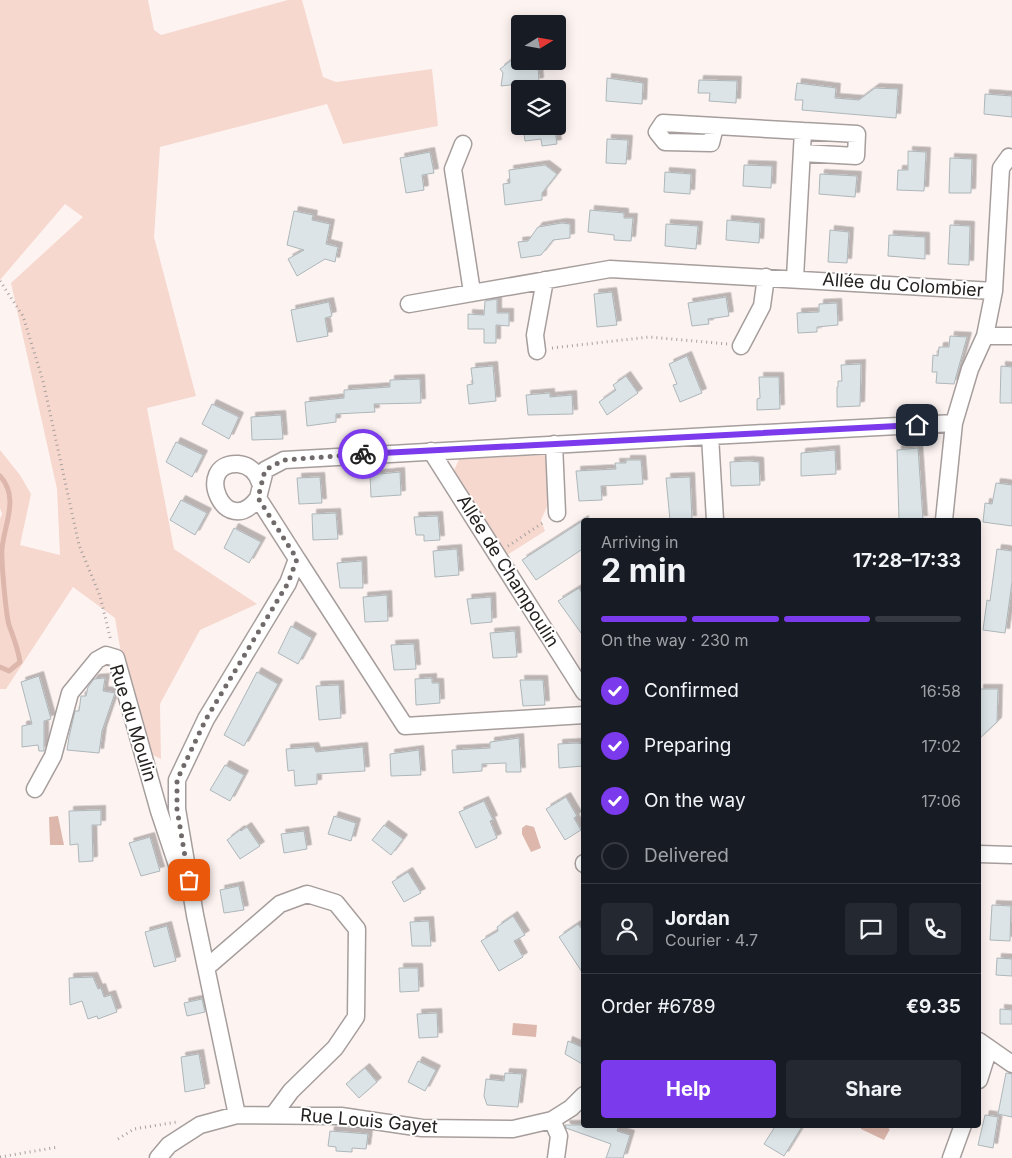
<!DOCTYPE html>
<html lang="en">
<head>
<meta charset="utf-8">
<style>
	body { margin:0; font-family:Inter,sans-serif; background:#242831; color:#f1f3f6; height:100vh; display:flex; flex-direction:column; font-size:19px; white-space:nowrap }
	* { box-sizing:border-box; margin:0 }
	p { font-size:16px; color:#9ea1a6 }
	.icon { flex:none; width:28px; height:28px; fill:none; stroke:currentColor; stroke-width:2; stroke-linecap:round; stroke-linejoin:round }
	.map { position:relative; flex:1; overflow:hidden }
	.details { position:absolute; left:581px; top:518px; width:400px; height:610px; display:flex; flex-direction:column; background:#171b24; border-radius:5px; box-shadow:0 2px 12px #0003 }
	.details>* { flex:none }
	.needle { width:32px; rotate:79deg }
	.tools { position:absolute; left:511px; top:15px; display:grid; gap:10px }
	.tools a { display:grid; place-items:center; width:55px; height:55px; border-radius:5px; background:#171b24; box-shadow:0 2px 12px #0003; font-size:25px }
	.pin { position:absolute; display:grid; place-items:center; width:42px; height:42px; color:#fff; margin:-21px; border-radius:10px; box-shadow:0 2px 8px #0006 }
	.courier { position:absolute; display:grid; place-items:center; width:50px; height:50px; margin:-25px; border:4px solid #7c3aed; border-radius:50%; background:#fff; color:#222; box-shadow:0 1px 6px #0007 }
	.head em { font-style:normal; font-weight:700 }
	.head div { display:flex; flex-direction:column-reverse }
	.head { display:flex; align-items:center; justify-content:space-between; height:85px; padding:0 20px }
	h1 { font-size:32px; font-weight:700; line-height:38px }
	.bar { display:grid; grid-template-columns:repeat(4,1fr); gap:8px 5px; align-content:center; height:60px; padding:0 20px }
	.bar i { height:6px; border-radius:4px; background:#363941 }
	.bar .on { background:#7c3aed }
	.bar p { grid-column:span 4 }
	.line { display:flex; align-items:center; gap:12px; padding:0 20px; border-top:1px solid #363941 }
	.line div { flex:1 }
	.round { display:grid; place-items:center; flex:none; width:52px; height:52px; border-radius:5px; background:#242831 }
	ol { padding:0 20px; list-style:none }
	li { display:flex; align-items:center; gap:15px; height:55px }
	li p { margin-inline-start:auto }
	li .icon { padding:5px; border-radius:50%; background:#7c3aed; color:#fff; stroke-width:4 }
	li:last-child { color:#9ea1a6 }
	li i { width:28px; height:28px; border:2px solid #363941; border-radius:50% }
	.primary-button { display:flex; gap:10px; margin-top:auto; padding:10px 20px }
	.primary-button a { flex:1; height:58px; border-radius:5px; background:#7c3aed; color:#fff; font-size:20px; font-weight:700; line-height:58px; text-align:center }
	.primary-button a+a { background:#242831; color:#f1f3f6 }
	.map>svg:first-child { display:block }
	.green { fill:#f6d8cf }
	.water { fill:#ddb7ac }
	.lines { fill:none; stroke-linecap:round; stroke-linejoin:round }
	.stream { stroke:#ddb7ac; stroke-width:5 }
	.building { fill:#dce4e7; stroke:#aeb6b9; filter:url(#shadow) }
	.minor-casing { stroke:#a69e9c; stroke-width:19 }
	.path { stroke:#a6a09e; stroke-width:3; stroke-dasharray:1 4; stroke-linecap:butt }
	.minor { stroke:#fff; stroke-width:16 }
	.done { stroke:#706b6a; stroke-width:5; stroke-dasharray:0 9 }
	.route { stroke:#7c3aed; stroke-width:6 }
	.labels { text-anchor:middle; stroke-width:4; stroke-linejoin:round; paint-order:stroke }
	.street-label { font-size:18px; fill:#242120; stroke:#fff }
</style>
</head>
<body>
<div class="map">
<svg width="1012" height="1158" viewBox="0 0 1012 1158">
	<defs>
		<filter id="shadow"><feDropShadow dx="4.5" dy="-4.5" stdDeviation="0" flood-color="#0004"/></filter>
	</defs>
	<rect width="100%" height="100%" fill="#fdf4f2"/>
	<path class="green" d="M0,0H148L154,30L161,35L288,0H302L323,77L336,82L432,69L438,126L343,144L327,104L160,147L154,237L196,396L147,408L174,549L257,604L200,630L160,704L161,759L134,746L130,706L115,618L73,587L6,689H0V519L2,514L0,508V450L20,475L31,494L20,545L60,555L57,489L11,283L83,217L65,204L0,280Z
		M547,455L552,496L541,520L545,531L504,557L453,473L459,459Z"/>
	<path class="water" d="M58,816L64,845H50L49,817Z
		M526,825L534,827L541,848L531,852L522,834V828Z
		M513,1023L537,1025L536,1037L512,1035Z
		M860,1125H882L890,1129L884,1140L861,1129Z"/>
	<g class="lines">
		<path class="stream" d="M0,476C20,498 4,524 2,549C1,560 6,615 9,625C14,639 18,648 20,662L9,671L0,667"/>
	</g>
	<path class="building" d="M513,59L520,68L538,66L539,82L501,86L503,73L500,69Z
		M607,78L643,83L642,104L606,101Z
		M699,80L737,81L736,103L709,101L710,93H698Z
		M797,83L836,88L835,98L859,100L875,88L898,89L896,118L802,110L803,100H795Z
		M985,94L1012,96V117L984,114Z
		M523,126H548L549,130H555L557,144L542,146L541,139L525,141Z
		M607,139L628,140L626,164L606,163Z
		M908,151L926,152L924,191L897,190L898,170H908Z
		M430,152L434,173L422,175L424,190L406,193L400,158Z
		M950,158L972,159L971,193H949Z
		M545,165L557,174L542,193V200L505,205L503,184L510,183L509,170Z
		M744,165L772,166L771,188L743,186Z
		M665,172L691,174L690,194L664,192Z
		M820,174L857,176L855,197L819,194Z
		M590,210L624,213V218H633L631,241L614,240V235L588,232Z
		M294,211L313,215L312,220L330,224L326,244L338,247L335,262L325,259L297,276L288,259L304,250L287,245Z
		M727,220L760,223L759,243L726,240Z
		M562,223L570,224V238L553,240L541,255L521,258L518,242L528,241L538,227Z
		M666,224L698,226L696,249L665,246Z
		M950,225L970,226L969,265L948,264Z
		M830,230L849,232L847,263L828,262Z
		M889,235L925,237V259L888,256Z
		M612,292L617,325L597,327L594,294Z
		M726,297L729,316L708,319L709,324L692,326L688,303Z
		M497,299V313H509V326L496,325V343H484V329H468V314L484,315L485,301Z
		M329,302L332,316L325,318L328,336L297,342L291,310Z
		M837,303L838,325L817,327V332L798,333L797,313L819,312V304Z
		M950,336L967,337L954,384L936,383L937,372H932L933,355L938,356L939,347H949Z
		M687,356L702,393L680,402L673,385L677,384L669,364Z
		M861,364L860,406L837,407V387H838V381H842L841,365Z
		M493,366L496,401L469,404L467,385L473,384L471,368Z
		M1001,366L1012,367V403H1000Z
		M626,376L638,393L607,415L599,402L616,390L613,385Z
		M759,377H779L780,409L757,410V399L760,398Z
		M420,379L421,403L374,404L375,412L336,414V422L307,426L305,402L344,398V390L390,387V380Z
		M550,393V397L572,395L573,414L528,415L526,395Z
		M212,404L239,417L229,439L202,424Z
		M281,415L283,439L252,440L251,417Z
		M176,442L203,455L192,477L166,462Z
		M918,448L923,520H899L897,450Z
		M835,450L836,474L801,476V453Z
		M626,460H641L643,484L601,486L602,500L579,501L576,471L616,469L615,463H626Z
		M749,461L759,462L760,485L731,486L730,462Z
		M400,472L401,495L371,497L370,475Z
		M320,477L322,503L299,504L297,478Z
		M690,477L692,520H670L666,478Z
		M996,483L1012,485V526L983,522L985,503L992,504Z
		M181,500L207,513L195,535L170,520Z
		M336,513L338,539L313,540L312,514Z
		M438,516L440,540L424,541V535H416L414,517Z
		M584,520V548L536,580L522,560Z
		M234,528L261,542L249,563L224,548Z
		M457,549L459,575L435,577L433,551Z
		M997,549L1012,551V582L1005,633L983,630L987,600L990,601Z
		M362,561L363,588H340L337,563Z
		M579,588L584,596V637L558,601Z
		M387,595L388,621L365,622L363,597Z
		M491,597L492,622L471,624L467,599Z
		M291,626L312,638L298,664L278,653Z
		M515,631L517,657L493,658L490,633Z
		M414,644L416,669L394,670L391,645Z
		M257,672L278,684L244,746L224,735Z
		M39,676L51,719L44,721V751H39L38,745L22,747V726L32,724L21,682Z
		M105,678L103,691L115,693L102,731L99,753L67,750L69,737L75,711H79L81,696H86L88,687L94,679Z
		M432,678V683H439L440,703L416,705L415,679Z
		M520,680H543L545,705L523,706Z
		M339,685L341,718L319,720L316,686Z
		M979,689H998L997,722L979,739Z
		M519,738L521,772H506V763L482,764V771L453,773L452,750L490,748V742Z
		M577,743L584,744V766L559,768L558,744Z
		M314,747L316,752L363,747L365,771L317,774V784L295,786L294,770L288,771L286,749Z
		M419,750L421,775L391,776L390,754Z
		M225,765L244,775L230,801L210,790Z
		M566,797L577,816L574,818L581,830L565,840L546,809Z
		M484,801L493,820L490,821L497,838L476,848L459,812Z
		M101,810V825H92L93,861L79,862L78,844L70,845L69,811Z
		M334,816L356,823L351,841L328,834Z
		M384,825L403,839L391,855L372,840Z
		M247,827L260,846L240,859L227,840L240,830L241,831Z
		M304,831L307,849L284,853L281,834Z
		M150,837L160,871L141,876L129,843Z
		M408,872L421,893L404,902L392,882Z
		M239,886L244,910L224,913L220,890Z
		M992,905L1011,906L1010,941L990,940Z
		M513,916L525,935L514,941L523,957L499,971L481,941L498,931L497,927Z
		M429,921L431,946H412L410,922Z
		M578,924L584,932V975L559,937Z
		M167,926L176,961L154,967L145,932Z
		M997,958L1012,959V976L996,975Z
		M399,968H418L419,991L400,992Z
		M93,977L98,989L101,988L104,997L111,995L117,1012L98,1019L97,1016L88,1019L82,1001L70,1005L69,978Z
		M202,999L205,1012L187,1016L184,1003Z
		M1000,1009L1012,1010V1024H1000Z
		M437,1013L438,1037L419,1038L417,1014Z
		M568,1041L584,1048V1065L565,1054Z
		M199,1054L205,1088L185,1092L181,1057Z
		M418,1061L436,1070L425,1091L408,1082Z
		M365,1068L377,1082L359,1098L346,1084Z
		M505,1073L522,1074L518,1107L487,1105L484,1096L486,1079L504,1081Z
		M1006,1073L1012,1074V1117L998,1114Z
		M985,1115L998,1117L993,1148L978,1145Z
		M565,1125H619L617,1131L630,1135L623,1158H606L611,1144L566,1128Z
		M776,1125H803L784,1156L764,1144Z
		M330,1131L368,1134L366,1149L352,1148V1152L336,1151V1147L328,1146Z"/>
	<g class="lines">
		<defs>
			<path id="minor" d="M715,127L711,143L665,142L657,132L663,123L803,131L795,278
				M463,144L453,169L472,292
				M802,153L856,156L857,134L803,131
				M994,291L1001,168L1009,157L1012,158
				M409,304L610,269L994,291L985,336
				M741,346L762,306L766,277
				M537,351L535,335L545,280
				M710,436L954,423
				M554,444L557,513
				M431,451L584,692
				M258,498C225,542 192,462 238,464C250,465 257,473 260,483
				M944,520L954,423L970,369L985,336H1012
				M297,559L405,726L584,715
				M35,789L53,756L70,693L97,660L106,655L116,658L159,811L179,871
				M979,854L1012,855
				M584,863V864
				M206,968L280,904L307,894L336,903L357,929L356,1017L335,1048L291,1091L274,1114
				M979,1041L1012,1064
				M979,1080L989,1048
				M237,1115L195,915L177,809V780L206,719L288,583L297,559L258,498L265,470L284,460L710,436L715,520
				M552,1120L559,1136L556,1158
				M158,1158L169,1145L200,1125L237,1115L341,1116L422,1128L513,1129L552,1120L571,1108L584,1095
				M951,1158L963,1125"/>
		</defs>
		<use href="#minor" class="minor-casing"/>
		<path class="path" d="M0,281L23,316L43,381L79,545L100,596L111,641
			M552,348L649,337L728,344
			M508,546L544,522
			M118,1139L134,1129L177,1122
			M0,1157L58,1147"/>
		<use href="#minor" class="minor"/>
	</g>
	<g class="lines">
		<path class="done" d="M189,880L177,809V780L206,719L288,583L297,559L258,498L265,470L284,460L363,454"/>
		<path class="route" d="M363,454L917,425"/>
	</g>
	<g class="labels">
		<g class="street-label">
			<text transform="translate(903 285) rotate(4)" y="6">Allée du Colombier</text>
			<text transform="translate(508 571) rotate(58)" y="6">Allée de Champoulin</text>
			<text transform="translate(133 723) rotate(73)" y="6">Rue du Moulin</text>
			<text transform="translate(369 1121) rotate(5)" y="6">Rue Louis Gayet</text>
		</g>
	</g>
</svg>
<div class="tools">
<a><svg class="needle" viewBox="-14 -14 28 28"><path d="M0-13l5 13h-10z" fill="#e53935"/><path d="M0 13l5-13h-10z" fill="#9ea1a6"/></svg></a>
<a><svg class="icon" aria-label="layers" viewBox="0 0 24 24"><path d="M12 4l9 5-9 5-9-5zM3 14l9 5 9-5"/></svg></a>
</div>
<div class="pin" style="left:189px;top:880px;background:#ea580c"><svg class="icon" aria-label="bag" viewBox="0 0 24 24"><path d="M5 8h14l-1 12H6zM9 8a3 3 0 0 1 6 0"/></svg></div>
<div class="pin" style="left:917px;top:425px;background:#1f2937"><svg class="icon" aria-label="home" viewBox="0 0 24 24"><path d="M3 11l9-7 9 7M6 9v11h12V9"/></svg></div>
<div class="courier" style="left:363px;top:454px"><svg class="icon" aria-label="bike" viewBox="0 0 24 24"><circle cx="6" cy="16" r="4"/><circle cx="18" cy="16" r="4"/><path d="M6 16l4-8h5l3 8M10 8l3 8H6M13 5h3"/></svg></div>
<section class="details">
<div class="head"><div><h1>2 min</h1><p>Arriving in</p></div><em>17:28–17:33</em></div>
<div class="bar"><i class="on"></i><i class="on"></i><i class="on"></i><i></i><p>On the way · 230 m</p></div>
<ol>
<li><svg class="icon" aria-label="check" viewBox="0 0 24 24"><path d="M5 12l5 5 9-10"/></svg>Confirmed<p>16:58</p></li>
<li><svg class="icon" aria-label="check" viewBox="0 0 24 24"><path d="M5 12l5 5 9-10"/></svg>Preparing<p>17:02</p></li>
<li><svg class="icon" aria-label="check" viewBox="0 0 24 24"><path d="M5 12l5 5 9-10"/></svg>On the way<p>17:06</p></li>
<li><i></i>Delivered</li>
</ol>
<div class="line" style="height:90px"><a class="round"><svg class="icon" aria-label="person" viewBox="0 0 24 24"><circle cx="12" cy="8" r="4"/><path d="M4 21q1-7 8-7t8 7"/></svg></a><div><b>Jordan</b><p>Courier · 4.7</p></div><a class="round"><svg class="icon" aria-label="chat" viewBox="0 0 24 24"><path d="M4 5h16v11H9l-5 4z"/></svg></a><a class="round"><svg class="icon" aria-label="phone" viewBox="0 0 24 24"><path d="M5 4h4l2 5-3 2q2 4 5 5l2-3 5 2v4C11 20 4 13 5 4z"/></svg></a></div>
<div class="line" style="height:65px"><div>Order #6789</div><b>€9.35</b></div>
<div class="primary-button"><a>Help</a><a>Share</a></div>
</section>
</div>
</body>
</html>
